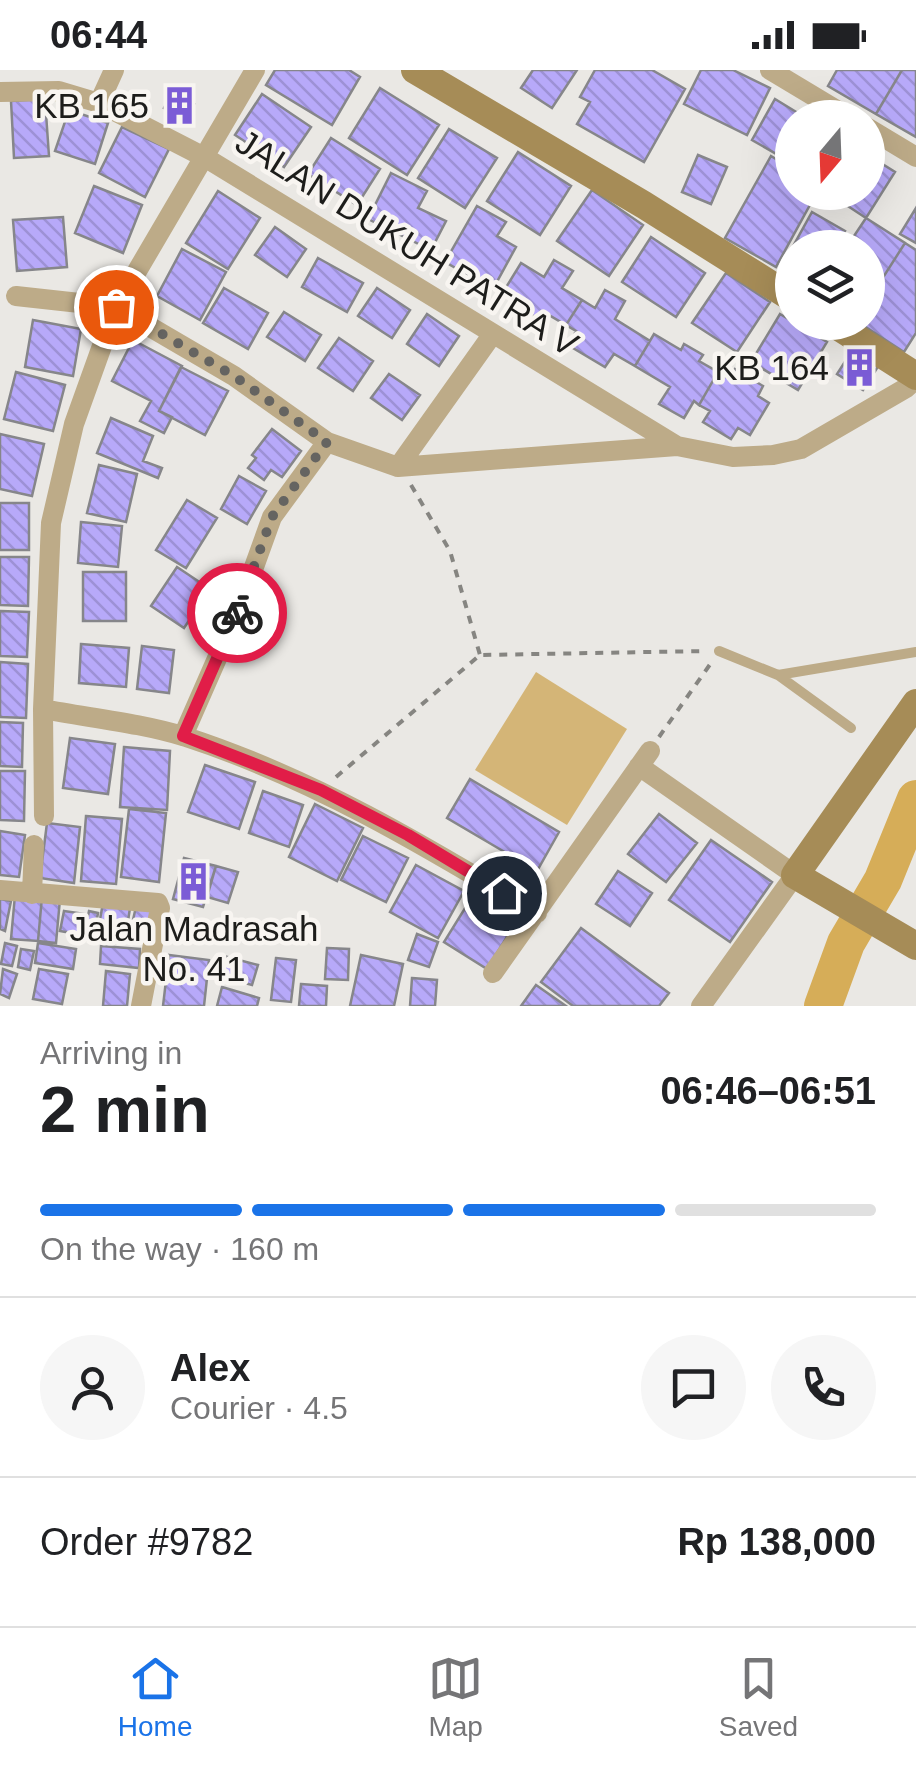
<!DOCTYPE html>
<html lang="en">
<head>
<meta charset="utf-8">
<style>
	body { margin:0; font-family:Helvetica,sans-serif; background:#f6f6f6; color:#202124; height:100vh; display:flex; flex-direction:column; font-size:38px; white-space:nowrap }
	* { box-sizing:border-box; margin:0 }
	p { font-size:32px; color:#757577 }
	.icon { flex:none; width:55px; height:55px; fill:none; stroke:currentColor; stroke-width:2; stroke-linecap:round; stroke-linejoin:round }
	.map { position:relative; height:936px; overflow:hidden }
	.sheet { display:flex; flex-direction:column; background:#fff; flex:1 }
	.sheet>* { flex:none }
	.needle { width:65px; rotate:199deg }
	.tools { position:absolute; left:775px; top:30px; display:grid; gap:20px }
	.tools a { display:grid; place-items:center; width:110px; height:110px; border-radius:50%; background:#fff; box-shadow:0 10px 40px #0002; font-size:50px }
	.pin { position:absolute; display:grid; place-items:center; width:85px; height:85px; color:#fff; margin:-42px; border:5px solid #fff; border-radius:50%; box-shadow:0 2px 10px #0007 }
	.courier { position:absolute; display:grid; place-items:center; width:100px; height:100px; margin:-50px; border:8px solid #e11d48; border-radius:50%; background:#fff; color:#222; box-shadow:0 2px 12px #0007 }
	.headline em { font-style:normal; font-weight:700 }
	.headline div { display:flex; flex-direction:column-reverse }
	.headline { display:flex; align-items:center; justify-content:space-between; height:170px; padding:0 40px }
	h1 { font-size:65px; font-weight:700; line-height:75px }
	.bar { display:grid; grid-template-columns:repeat(4,1fr); gap:15px 10px; align-content:center; height:120px; padding:0 40px }
	.bar i { height:12px; border-radius:8px; background:#e0e0e0 }
	.bar .current { background:#1a73e8 }
	.bar p { grid-column:span 4 }
	.line { display:flex; align-items:center; gap:25px; padding:0 40px; border-top:2px solid #e0e0e0 }
	.line div { flex:1 }
	.round { display:grid; place-items:center; flex:none; width:105px; height:105px; border-radius:52px; background:#f6f6f6 }
	.status { display:flex; justify-content:space-between; align-items:center; height:70px; padding:0 50px; background:#fff; direction:ltr }
	.status svg { height:28px; fill:currentColor }
	.dock { display:flex; justify-content:space-around; align-items:center; height:140px; border-top:2px solid #e0e0e0; background:#fff; font-size:28px; color:#757577 }
	.dock a { display:grid; justify-items:center; gap:5px }
	.dock .current { color:#1a73e8 }
	.map>svg:first-child { display:block }
	.park { fill:#d4b577 }
	.lines { fill:none; stroke-linecap:round; stroke-linejoin:round }
	.river { stroke:#d6ad58; stroke-width:38 }
	.building { fill:url(#building-back-hatch); stroke:#86868a; stroke-width:2.5 }
	.path { stroke:#868581; stroke-width:4; stroke-dasharray:8 8; stroke-linecap:butt }
	.lane { stroke:#bdab88; stroke-width:10 }
	.street { stroke:#bdab88; stroke-width:20 }
	.secondary { stroke:#a68c57; stroke-width:28 }
	.done { stroke:#656461; stroke-width:10; stroke-dasharray:0 18 }
	.route { stroke:#e11d48; stroke-width:12 }
	.labels { text-anchor:middle; stroke-width:9; stroke-linejoin:round; paint-order:stroke }
	.poi-label { font-size:35px; fill:#1d1d1b; stroke:#f8f5f1; text-anchor:end }
	.street-label { font-size:35px; fill:#1d1d1b; stroke:#f8f5f1 }
</style>
</head>
<body>
<div class="status"><b>06:44</b><svg viewBox="0 0 49 12"><path d="M0 12V9h3v3zM5 12V6h3v6zM10 12V3h3v9zM15 12V0h3v12zM26 1h20v11H26zM47 4h2v5h-2z"/></svg></div>
<div class="map">
<svg width="916" height="936" viewBox="0 0 916 936">
	<defs>
		<pattern id="building-back-hatch" width="6" height="6" patternUnits="userSpaceOnUse" patternTransform="scale(2.5)"><rect width="6" height="6" fill="#b7a9f9"/><path d="M-1 5l2 2M0 0l6 6M5-1l2 2" fill="none" stroke="#9d91d5"/></pattern>
	</defs>
	<rect width="100%" height="100%" fill="#eae8e4"/>
	<path class="park" d="M536,602L627,659L567,755L475,700Z"/>
	<g class="lines">
		<path class="river" d="M823,936L846,873L883,810L916,729"/>
	</g>
	<path class="building" d="M275,0H349L360,7L332,55L266,15Z
		M533,0H577L552,38L521,18Z
		M595,0H652L685,19L644,92L577,54L590,32L580,27Z
		M701,0H733L770,18L747,65L684,34Z
		M837,0H902L876,44L828,16Z
		M902,0H916V67L876,44Z
		M380,18L439,55L407,105L349,68Z
		M173,22L194,34L185,50L164,38Z
		M262,24L311,57L284,97L235,65Z
		M45,29L49,86L14,88L11,31Z
		M775,29L806,48H792V93L752,70Z
		M69,40L108,53L95,94L55,81Z
		M122,57L169,79L145,127L99,103Z
		M449,59L497,88L465,138L418,108Z
		M331,68L380,99L357,135L308,104Z
		M518,82L571,116L540,165L487,131Z
		M698,85L727,97L711,134L682,122Z
		M868,85L895,102L866,148L828,123L868,122Z
		M771,86L792,99V122H817L776,197L725,168Z
		M391,103L427,121L418,138L446,151L431,180L368,149Z
		M94,116L142,135L123,183L75,163Z
		M592,120L643,155L609,206L557,171Z
		M218,121L260,148L228,199L186,173Z
		M477,136L506,152L497,166L516,177L493,219L445,192Z
		M916,138V173L900,164Z
		M812,142L845,161L836,178H792V193L786,189Z
		M63,147L67,197L17,201L13,150Z
		M866,148L905,173L868,231V178H846Z
		M275,157L306,179L287,207L255,185Z
		M651,167L705,203L676,247L622,212Z
		M905,173L916,180V263L904,282L858,252H868V231Z
		M182,179L226,202L200,250L157,226Z
		M318,188L363,213L347,242L302,217Z
		M554,190L573,201L562,218L582,230L566,255L547,244L542,251L524,240L528,233L505,219L521,193L544,207Z
		M726,203L770,232L737,282L692,253Z
		M224,218L268,243L248,279L203,253Z
		M377,218L410,240L392,268L358,246Z
		M605,220L625,231L615,249L650,271L635,296L614,284L605,297L568,275L576,261L566,255L582,230L595,238Z
		M284,242L321,265L305,291L267,267Z
		M427,244L459,266L439,296L407,274Z
		M780,244L827,272L798,320L751,292Z
		M33,250L81,259L73,306L25,297Z
		M654,264L681,280L684,274L703,285L699,291L718,302L699,335L694,331L684,348L659,334L670,317L635,296Z
		M339,268L373,291L353,321L318,298Z
		M133,270L182,296L159,341L172,347L164,363L140,351L151,331L112,311Z
		M855,276L881,292L863,320L837,304Z
		M181,297L228,321L205,365L159,341Z
		M735,299L763,316L758,326L769,333L750,365L738,358L731,369L703,352L710,341L699,335L718,302L729,309Z
		M16,302L65,315L53,361L4,349Z
		M389,304L420,325L402,350L371,328Z
		M111,348L153,366L143,391L162,398L158,408L97,383Z
		M272,359L301,381L282,407L271,400L264,410L248,398L256,388L252,385Z
		M0,364L44,374L32,426L0,419Z
		M99,395L137,404L126,452L87,443Z
		M239,406L266,421L247,454L221,439Z
		M187,430L217,448L186,498L156,480Z
		M0,433H29V480H0Z
		M81,452L122,456L118,497L78,493Z
		M0,487H29L28,536L0,535Z
		M177,497L210,519L184,558L151,536Z
		M83,502H126V551H83Z
		M0,541L29,542L27,587L0,586Z
		M81,574L129,578L126,617L79,613Z
		M142,576L174,580L169,623L137,619Z
		M0,592L28,594L26,648L0,647Z
		M0,652L23,653L22,697L0,696Z
		M70,668L115,674L108,724L63,718Z
		M124,677L170,681L167,740L120,737Z
		M205,695L255,712L239,759L188,742Z
		M0,701H25L24,751L0,750Z
		M470,709L559,762L537,801L447,748Z
		M263,721L303,735L289,777L249,763Z
		M315,734L363,758L337,811L289,787Z
		M129,739L166,743L159,812L121,807Z
		M659,744L697,773L666,812L628,784Z
		M86,746L122,749L116,814L81,811Z
		M47,753L80,757L74,813L40,808Z
		M0,761L25,765L19,807L0,805Z
		M363,766L408,788L386,832L341,810Z
		M711,770L772,812L730,872L669,830Z
		M184,788L216,796L203,837L173,829Z
		M416,795L464,821L438,868L390,842Z
		M216,796L238,802L228,833L207,827Z
		M618,801L652,823L630,856L596,834Z
		M15,825L42,827L38,871L11,869Z
		M42,827L60,829L56,873L38,871Z
		M0,829L11,831L5,861L0,859Z
		M137,832L155,836L147,871L129,868Z
		M103,833L130,838L125,871L97,866Z
		M467,835L510,862L487,899L444,872Z
		M64,841L85,844L82,865L60,861Z
		M89,841L98,843L93,872L83,870Z
		M581,858L669,923L659,936H573L541,912Z
		M417,864L438,872L429,897L408,890Z
		M5,873L17,876L12,896L1,894Z
		M38,873L76,879L73,899L35,893Z
		M101,876L140,879L139,898L100,894Z
		M327,878L349,879L348,910L325,909Z
		M21,879L34,881L30,900L18,897Z
		M169,885L209,890L204,936H163Z
		M220,885L258,895L252,915L215,905Z
		M361,885L403,894L394,936H350Z
		M276,888L296,890L291,932L271,930Z
		M3,899L17,904L9,928L0,924Z
		M39,899L68,904L62,934L33,929Z
		M106,901L130,904L127,936H103Z
		M412,908L437,910L435,936H410Z
		M301,914L327,916L326,936H299Z
		M536,915L566,936H521Z
		M222,917L259,928L257,936H217Z"/>
	<g class="lines">
		<path class="path" d="M411,415L450,481L480,585
			M659,667L711,593
			M336,707L480,585L707,581"/>
		<path class="lane" d="M719,581L778,605L916,582
			M778,605L851,658"/>
		<path class="street" d="M770,0L850,48
			M0,22L59,21L99,33L206,88L677,376
			M99,33L114,0
			M868,58L916,87
			M16,226L116,237L234,306L327,372L398,397L677,376L733,387L773,385L801,379L906,318L916,309
			M398,397L492,265
			M43,639C90,648 141,653 186,667C312,708 424,775 537,843
			M183,666L240,536L272,447L327,372
			M639,696L795,805L701,936
			M44,746L43,639L51,453L74,354L116,237L255,0
			M0,820L158,833L160,838L141,936
			M32,824L34,775
			M493,903L650,681"/>
		<path class="secondary" d="M415,0L644,135L792,228
			M831,252L916,306
			M916,633L795,805L916,876"/>
	</g>
	<g class="lines">
		<path class="done" d="M116,237L234,306L327,372L272,447L237,543"/>
		<path class="route" d="M237,543L183,666L321,720L408,765L504,823"/>
	</g>
	<defs>
		<symbol id="building-bare" viewBox="-9 -9 18 18"><path d="M-4-6H4V6H1V3H-1V6H-4ZM-2.5-4.3h1.7v1.8h-1.7ZM.8-4.3h1.7v1.8H.8ZM-2.5-1h1.7V.8h-1.7ZM.8-1h1.7V.8H.8Z" fill="#7b5cd6" stroke="#f8f5f1" stroke-width="2.5" paint-order="stroke"/></symbol>
	</defs>
	<g fill-rule="evenodd">
		<use href="#building-bare" x="152" y="8" width="55" height="55"/>
		<use href="#building-bare" x="832" y="270" width="55" height="55"/>
		<use href="#building-bare" x="166" y="784" width="55" height="55"/>
	</g>
	<g class="labels">
		<g class="poi-label">
			<text x="149" y="48">KB 165</text>
			<text x="829" y="310">KB 164</text>
			<text x="194" y="871" text-anchor="middle">Jalan Madrasah<tspan x="194" dy="40">No. 41</tspan></text>
		</g>
		<g class="street-label">
			<text transform="translate(407 173) rotate(32)" y="12">JALAN DUKUH PATRA V</text>
		</g>
	</g>
</svg>
<div class="tools">
<a><svg class="needle" viewBox="-14 -14 28 28"><path d="M0-13l5 13h-10z" fill="#e53935"/><path d="M0 13l5-13h-10z" fill="#757577"/></svg></a>
<a><svg class="icon" aria-label="layers" viewBox="0 0 24 24"><path d="M12 4l9 5-9 5-9-5zM3 14l9 5 9-5"/></svg></a>
</div>
<div class="pin" style="left:116px;top:237px;background:#ea580c"><svg class="icon" aria-label="bag" viewBox="0 0 24 24"><path d="M5 8h14l-1 12H6zM9 8a3 3 0 0 1 6 0"/></svg></div>
<div class="pin" style="left:504px;top:823px;background:#1f2937"><svg class="icon" aria-label="home" viewBox="0 0 24 24"><path d="M3 11l9-7 9 7M6 9v11h12V9"/></svg></div>
<div class="courier" style="left:237px;top:543px"><svg class="icon" aria-label="bike" viewBox="0 0 24 24"><circle cx="6" cy="16" r="4"/><circle cx="18" cy="16" r="4"/><path d="M6 16l4-8h5l3 8M10 8l3 8H6M13 5h3"/></svg></div>
</div>
<section class="sheet">
<div class="headline"><div><h1>2 min</h1><p>Arriving in</p></div><em>06:46–06:51</em></div>
<div class="bar"><i class="current"></i><i class="current"></i><i class="current"></i><i></i><p>On the way · 160 m</p></div>
<div class="line" style="height:180px"><a class="round"><svg class="icon" aria-label="person" viewBox="0 0 24 24"><circle cx="12" cy="8" r="4"/><path d="M4 21q1-7 8-7t8 7"/></svg></a><div><b>Alex</b><p>Courier · 4.5</p></div><a class="round"><svg class="icon" aria-label="chat" viewBox="0 0 24 24"><path d="M4 5h16v11H9l-5 4z"/></svg></a><a class="round"><svg class="icon" aria-label="phone" viewBox="0 0 24 24"><path d="M5 4h4l2 5-3 2q2 4 5 5l2-3 5 2v4C11 20 4 13 5 4z"/></svg></a></div>
<div class="line" style="height:130px"><div>Order #9782</div><b>Rp 138,000</b></div>
</section>
<nav class="dock">
<a class="current"><svg class="icon" aria-label="home" viewBox="0 0 24 24"><path d="M3 11l9-7 9 7M6 9v11h12V9"/></svg>Home</a>
<a><svg class="icon" aria-label="map" viewBox="0 0 24 24"><path d="M3 6l6-2 6 2 6-2v14l-6 2-6-2-6 2zM9 4v14M15 6v14"/></svg>Map</a>
<a><svg class="icon" aria-label="saved" viewBox="0 0 24 24"><path d="M7 4h10v16l-5-4-5 4z"/></svg>Saved</a>
</nav>
</body>
</html>
